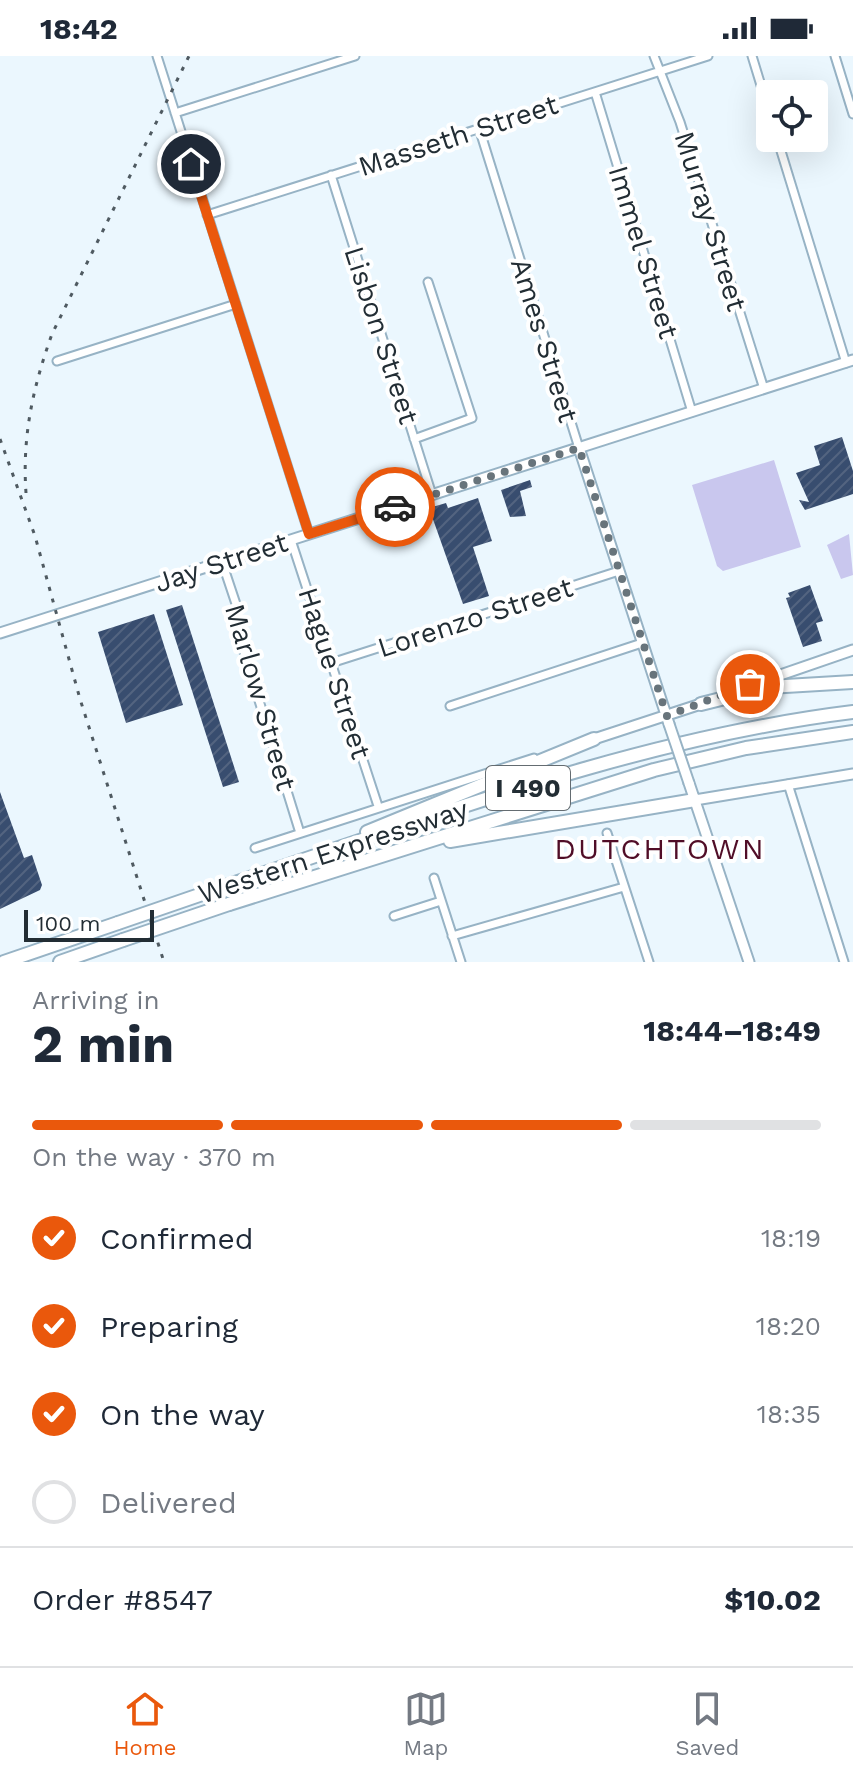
<!DOCTYPE html>
<html lang="en">
<head>
<meta charset="utf-8">
<style>
	body { margin:0; font-family:"Work Sans",sans-serif; background:#f6f6f7; color:#1f2937; height:100vh; display:flex; flex-direction:column; font-size:30px; white-space:nowrap }
	* { box-sizing:border-box; margin:0 }
	p { font-size:26px; color:#747a83 }
	.icon { flex:none; width:44px; height:44px; fill:none; stroke:currentColor; stroke-width:2; stroke-linecap:round; stroke-linejoin:round }
	.map { position:relative; height:906px; overflow:hidden }
	.details { display:flex; flex-direction:column; background:#fff; flex:1 }
	.details>* { flex:none }
	.fabs { position:absolute; left:756px; top:24px; display:grid; gap:16px }
	.fabs a { display:grid; place-items:center; width:72px; height:72px; border-radius:8px; background:#fff; box-shadow:0 8px 32px #0002; font-size:40px }
	.scale { position:absolute; left:24px; bottom:20px; width:130px; box-sizing:border-box; padding-left:8px; border:4px solid #222d34; border-top:0; font-size:22px; line-height:28px; white-space:nowrap; color:#222d34; -webkit-text-stroke:6px #fff; paint-order:stroke }
	.pin { position:absolute; display:grid; place-items:center; width:68px; height:68px; color:#fff; margin:-34px; border:4px solid #fff; border-radius:50%; box-shadow:0 2px 8px #0007 }
	.courier { position:absolute; display:grid; place-items:center; width:80px; height:80px; margin:-40px; border:6px solid #ea580c; border-radius:50%; background:#fff; color:#222; box-shadow:0 2px 10px #0007 }
	.headline em { font-style:normal; font-weight:700 }
	.headline div { display:flex; flex-direction:column-reverse }
	.headline { display:flex; align-items:center; justify-content:space-between; height:136px; padding:0 32px }
	h1 { font-size:52px; font-weight:700; line-height:60px }
	.bar { display:grid; grid-template-columns:repeat(4,1fr); gap:12px 8px; align-content:center; height:96px; padding:0 32px }
	.bar i { height:10px; border-radius:6px; background:#e0e1e3 }
	.bar .selected { background:#ea580c }
	.bar p { grid-column:span 4 }
	.line { display:flex; align-items:center; gap:20px; padding:0 32px; border-top:2px solid #e0e1e3 }
	.line div { flex:1 }
	ol { padding:0 32px; list-style:none }
	li { display:flex; align-items:center; gap:24px; height:88px }
	li p { margin-inline-start:auto }
	li .icon { padding:8px; border-radius:50%; background:#ea580c; color:#fff; stroke-width:4 }
	li:last-child { color:#747a83 }
	li i { width:44px; height:44px; border:4px solid #e0e1e3; border-radius:50% }
	.status { display:flex; justify-content:space-between; align-items:center; height:56px; padding:0 40px; background:#fff; direction:ltr }
	.status svg { height:22px; fill:currentColor }
	.menu { display:flex; justify-content:space-around; align-items:center; height:112px; border-top:2px solid #e0e1e3; background:#fff; font-size:22px; color:#747a83 }
	.menu a { display:grid; justify-items:center; gap:4px }
	.menu .selected { color:#ea580c }
	.map>svg:first-child { display:block }
	.green { fill:#c9c7ee }
	.building { fill:url(#building-hatch) }
	.lines { fill:none; stroke-linecap:round; stroke-linejoin:round }
	.minor-casing { stroke:#97b3c5; stroke-width:11 }
	.tertiary-casing { stroke:#97b3c5; stroke-width:13 }
	.motorway-casing { stroke:#97b3c5; stroke-width:16 }
	.minor { stroke:#fff; stroke-width:7 }
	.tertiary { stroke:#fff; stroke-width:9 }
	.motorway { stroke:#fff; stroke-width:12 }
	.rail { stroke:#4f5a61; stroke-width:3; stroke-dasharray:4 8; stroke-linecap:butt }
	.tertiary-bridge-casing { stroke:#97b3c5; stroke-width:13; stroke-linecap:butt }
	.motorway-bridge-casing { stroke:#97b3c5; stroke-width:16; stroke-linecap:butt }
	.tertiary-bridge { stroke:#fff; stroke-width:9 }
	.motorway-bridge { stroke:#fff; stroke-width:12 }
	.done { stroke:#68747b; stroke-width:8; stroke-dasharray:0 14.4 }
	.route { stroke:#ea580c; stroke-width:10 }
	.labels { text-anchor:middle; stroke-width:8; stroke-linejoin:round; paint-order:stroke }
	.shield { fill:#fff; stroke:#646c71; stroke-width:2 }
	.shield-label { font-size:26px; font-weight:bold; fill:#222d34 }
	.street-label { font-size:28px; fill:#222d34; stroke:#fff }
	.neighbourhood-label { font-size:30px; letter-spacing:2px; fill:#500d27; stroke:#fff }
</style>
</head>
<body>
<div class="status"><b>18:42</b><svg viewBox="0 0 49 12"><path d="M0 12V9h3v3zM5 12V6h3v6zM10 12V3h3v9zM15 12V0h3v12zM26 1h20v11H26zM47 4h2v5h-2z"/></svg></div>
<div class="map">
<svg width="853" height="906" viewBox="0 0 853 906">
	<defs>
		<pattern id="building-hatch" width="6" height="6" patternUnits="userSpaceOnUse" patternTransform="scale(2)"><rect width="6" height="6" fill="#384d6f"/><path d="M-1 1l2-2M0 6l6-6M5 7l2-2" fill="none" stroke="#536480"/></pattern>
	</defs>
	<rect width="100%" height="100%" fill="#ebf7fe"/>
	<path class="green" d="M774,404L801,491L723,515L717,510L692,429Z
		M849,478L853,519L841,523L827,489Z"/>
	<path class="building" d="M842,381L853,415V438L805,454L799,444L809,446L796,417L820,409L814,390Z
		M530,424L532,431L520,435L526,460L510,461L501,434Z
		M478,442L492,485L473,491L489,540L463,548L429,452L446,447L448,452Z
		M810,529L823,565L816,567L822,585L803,591L786,542L790,541L788,537Z
		M182,549L239,726L223,731L166,554Z
		M154,558L183,649L126,667L98,576Z
		M0,736L24,802L32,799L42,829L40,834L0,853Z"/>
	<g class="lines">
		<defs>
			<path id="minor" d="M157,0L309,478
				M654,0L680,66L764,333
				M752,0L770,59
				M835,0L853,58
				M595,36L692,356
				M175,57L355,0
				M479,72L579,392
				M777,82L846,307
				M331,119L432,439
				M207,159L708,0
				M57,305L236,248
				M414,383L472,362L428,226
				M291,484L378,750
				M222,506L236,548L235,567L300,777
				M331,607L619,515
				M450,650L642,587
				M788,728L844,906
				M607,777L649,906
				M255,792L534,702
				M434,822L461,906
				M394,860L441,845
				M452,880L624,831"/>
			<path id="tertiary" d="M579,392L669,668
				M0,577L853,304
				M728,637L853,594
				M594,683L707,646
				M689,727L749,906
				M695,744L853,718"/>
			<path id="motorway" d="M701,648L769,631L853,626
				M367,776L594,683
				M450,785L695,744
				M211,835C421,766 632,683 853,656
				M229,848L654,714L746,692L853,676
				M4,906L118,867
				M60,906L123,884"/>
		</defs>
		<use href="#minor" class="minor-casing"/>
		<use href="#tertiary" class="tertiary-casing"/>
		<use href="#motorway" class="motorway-casing"/>
		<use href="#minor" class="minor"/>
		<use href="#tertiary" class="tertiary"/>
		<use href="#motorway" class="motorway"/>
		<path class="rail" d="M0,383L35,480L80,643L164,906
			M26,437C22,380 33,331 52,278L189,0"/>
		<defs>
			<path id="tertiary-bridge" d="M669,668L689,727"/>
			<path id="motorway-bridge" d="M118,867L211,835
				M123,884L229,848"/>
		</defs>
		<use href="#tertiary-bridge" class="tertiary-bridge-casing"/>
		<use href="#motorway-bridge" class="motorway-bridge-casing"/>
		<use href="#tertiary-bridge" class="tertiary-bridge"/>
		<use href="#motorway-bridge" class="motorway-bridge"/>
	</g>
	<g class="lines">
		<path class="done" d="M395,451L579,392L667,660L750,628"/>
		<path class="route" d="M191,108L309,478L395,451"/>
	</g>
	<g class="labels">
		<rect class="shield" x="486" y="710" width="84" height="44" rx="6"/>
		<g class="shield-label">
			<text x="528" y="741">I 490</text>
		</g>
		<g class="street-label">
			<text transform="translate(458 79) rotate(-18)" y="10">Masseth Street</text>
			<text transform="translate(711 165) rotate(73)" y="10">Murray Street</text>
			<text transform="translate(644 196) rotate(73)" y="10">Immel Street</text>
			<text transform="translate(382 279) rotate(72)" y="10">Lisbon Street</text>
			<text transform="translate(545 284) rotate(73)" y="10">Ames Street</text>
			<text transform="translate(221 506) rotate(-18)" y="10">Jay Street</text>
			<text transform="translate(475 561) rotate(-18)" y="10">Lorenzo Street</text>
			<text transform="translate(335 617) rotate(72)" y="10">Hague Street</text>
			<text transform="translate(261 641) rotate(74)" y="10">Marlow Street</text>
			<text transform="translate(333 795) rotate(-18)" y="10">Western Expressway</text>
		</g>
		<g class="neighbourhood-label">
			<text x="660" y="803">DUTCHTOWN</text>
		</g>
	</g>
</svg>
<div class="fabs">
<a><svg class="icon" aria-label="locate" viewBox="0 0 24 24"><circle cx="12" cy="12" r="6"/><path d="M12 2v4M12 18v4M2 12h4M18 12h4"/></svg></a>
</div>
<div class="scale">100 m</div>
<div class="pin" style="left:750px;top:628px;background:#ea580c"><svg class="icon" aria-label="bag" viewBox="0 0 24 24"><path d="M5 8h14l-1 12H6zM9 8a3 3 0 0 1 6 0"/></svg></div>
<div class="pin" style="left:191px;top:108px;background:#1f2937"><svg class="icon" aria-label="home" viewBox="0 0 24 24"><path d="M3 11l9-7 9 7M6 9v11h12V9"/></svg></div>
<div class="courier" style="left:395px;top:451px"><svg class="icon" aria-label="car" viewBox="0 0 24 24"><path d="M5 17H2v-5l4-1 3-4h7l3 4 3 1v5h-3M9 17h6M6 11h13"/><circle cx="7" cy="17" r="2"/><circle cx="17" cy="17" r="2"/></svg></div>
</div>
<section class="details">
<div class="headline"><div><h1>2 min</h1><p>Arriving in</p></div><em>18:44–18:49</em></div>
<div class="bar"><i class="selected"></i><i class="selected"></i><i class="selected"></i><i></i><p>On the way · 370 m</p></div>
<ol>
<li><svg class="icon" aria-label="check" viewBox="0 0 24 24"><path d="M5 12l5 5 9-10"/></svg>Confirmed<p>18:19</p></li>
<li><svg class="icon" aria-label="check" viewBox="0 0 24 24"><path d="M5 12l5 5 9-10"/></svg>Preparing<p>18:20</p></li>
<li><svg class="icon" aria-label="check" viewBox="0 0 24 24"><path d="M5 12l5 5 9-10"/></svg>On the way<p>18:35</p></li>
<li><i></i>Delivered</li>
</ol>
<div class="line" style="height:104px"><div>Order #8547</div><b>$10.02</b></div>
</section>
<nav class="menu">
<a class="selected"><svg class="icon" aria-label="home" viewBox="0 0 24 24"><path d="M3 11l9-7 9 7M6 9v11h12V9"/></svg>Home</a>
<a><svg class="icon" aria-label="map" viewBox="0 0 24 24"><path d="M3 6l6-2 6 2 6-2v14l-6 2-6-2-6 2zM9 4v14M15 6v14"/></svg>Map</a>
<a><svg class="icon" aria-label="saved" viewBox="0 0 24 24"><path d="M7 4h10v16l-5-4-5 4z"/></svg>Saved</a>
</nav>
</body>
</html>
